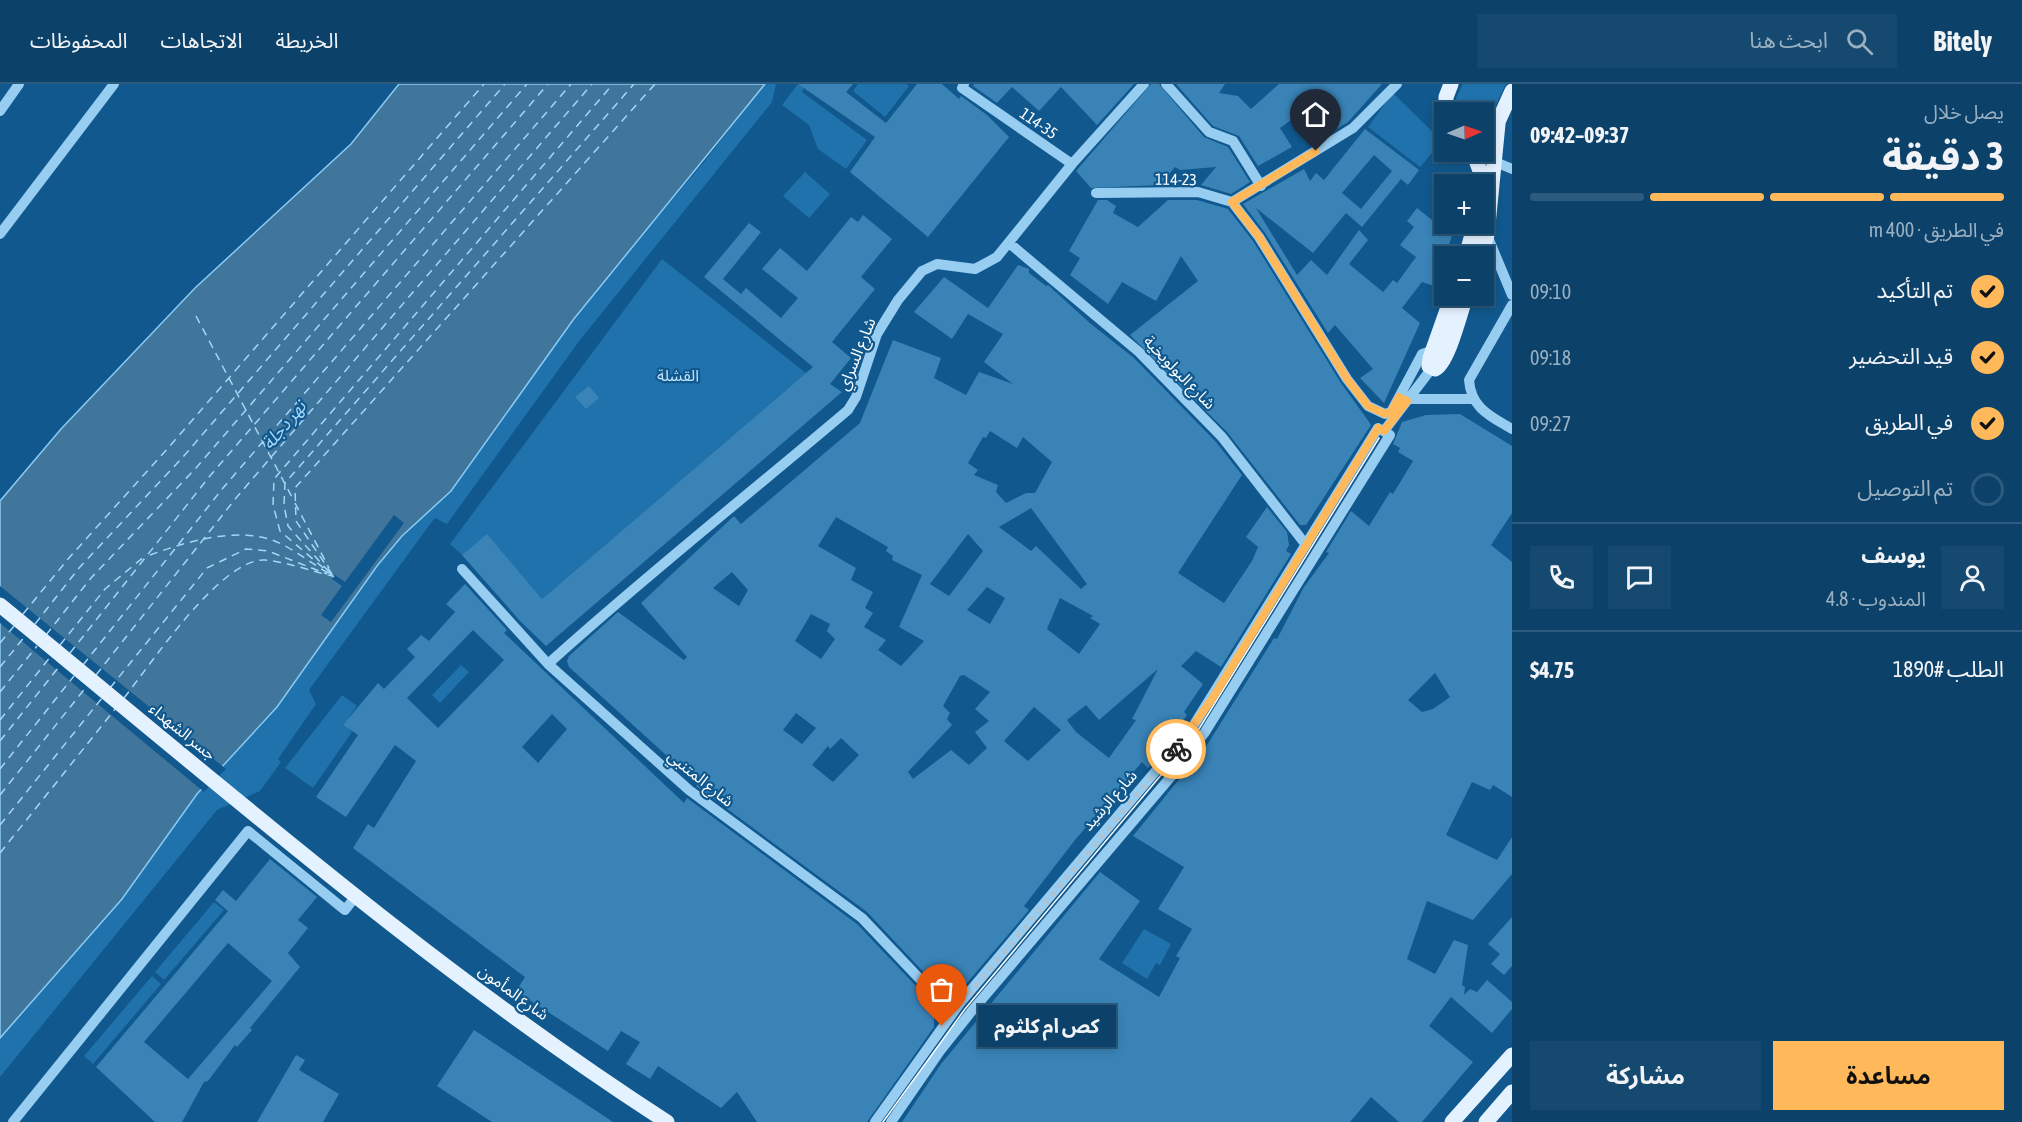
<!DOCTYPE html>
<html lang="ar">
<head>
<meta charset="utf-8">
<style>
	body { margin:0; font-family:"Asap Condensed","Noto Sans Arabic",sans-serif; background:#154970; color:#f1f3f6; direction:rtl; height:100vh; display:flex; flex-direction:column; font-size:22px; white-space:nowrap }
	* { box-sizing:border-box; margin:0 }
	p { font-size:20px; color:#9ab0c1 }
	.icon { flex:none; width:33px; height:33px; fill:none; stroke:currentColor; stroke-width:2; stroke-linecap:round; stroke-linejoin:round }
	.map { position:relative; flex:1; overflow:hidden; direction:ltr }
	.panel { display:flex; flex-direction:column; background:#0c426a; width:510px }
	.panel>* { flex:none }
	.needle { width:39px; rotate:88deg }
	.fabs { position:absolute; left:1434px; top:18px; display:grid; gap:12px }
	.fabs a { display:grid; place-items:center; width:60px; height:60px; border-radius:0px; background:#0c426a; box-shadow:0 3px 9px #0003,0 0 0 2px #2c5b7e; font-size:30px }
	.pin { position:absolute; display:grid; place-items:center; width:51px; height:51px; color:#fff; margin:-62px -26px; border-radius:50% 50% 50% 0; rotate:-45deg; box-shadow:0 0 6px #0007 }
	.pin .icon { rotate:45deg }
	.courier { position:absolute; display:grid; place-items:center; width:60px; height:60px; margin:-30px; border:4px solid #ffb85a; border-radius:50%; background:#fff; color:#222; box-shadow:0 2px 8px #0007 }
	.bubble { position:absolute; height:42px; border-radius:0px; background:#0c426a; box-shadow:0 3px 9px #0003,0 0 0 2px #2c5b7e; font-size:20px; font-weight:700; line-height:42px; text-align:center; direction:rtl }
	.head em { font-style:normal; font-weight:700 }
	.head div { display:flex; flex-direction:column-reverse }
	.head { display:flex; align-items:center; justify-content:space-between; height:102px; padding:0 18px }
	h1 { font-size:39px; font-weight:700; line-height:45px }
	.bar { display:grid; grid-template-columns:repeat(4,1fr); gap:9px 6px; align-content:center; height:72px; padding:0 18px }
	.bar i { height:8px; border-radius:4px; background:#2c5b7e }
	.bar .selected { background:#ffb85a }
	.bar p { grid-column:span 4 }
	.line { display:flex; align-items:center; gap:15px; padding:0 18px; border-top:2px solid #2c5b7e }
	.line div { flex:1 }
	.round { display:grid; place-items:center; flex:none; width:63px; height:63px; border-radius:0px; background:#154970 }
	ol { padding:0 18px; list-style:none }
	li { display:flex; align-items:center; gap:18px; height:66px }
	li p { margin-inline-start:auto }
	li .icon { padding:6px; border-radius:50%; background:#ffb85a; color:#111; stroke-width:4 }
	li:last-child { color:#9ab0c1 }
	li i { width:33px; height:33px; border:3px solid #2c5b7e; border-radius:50% }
	.primary-button { display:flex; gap:12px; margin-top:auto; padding:12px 18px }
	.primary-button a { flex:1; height:69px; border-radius:0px; background:#ffb85a; color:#111; font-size:24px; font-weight:700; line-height:69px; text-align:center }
	.primary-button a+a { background:#154970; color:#f1f3f6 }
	header { display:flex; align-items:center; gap:36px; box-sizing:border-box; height:84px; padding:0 30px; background:#0c426a; border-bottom:2px solid #2c5b7e }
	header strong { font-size:28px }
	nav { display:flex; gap:33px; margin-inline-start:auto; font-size:21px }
	.search { width:420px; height:54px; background:#154970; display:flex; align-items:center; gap:15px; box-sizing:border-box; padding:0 21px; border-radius:0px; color:#9ab0c1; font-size:22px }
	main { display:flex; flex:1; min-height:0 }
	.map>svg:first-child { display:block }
	.green { fill:#1f72ab }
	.water { fill:#40759c; stroke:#8acbf6; stroke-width:1.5 }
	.pier { fill:#10588d }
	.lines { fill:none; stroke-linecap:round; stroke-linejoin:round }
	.ferry { stroke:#a4d7f9; stroke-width:1.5; stroke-dasharray:8 6; stroke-linecap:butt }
	.building { fill:#3983b7; fill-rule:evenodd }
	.minor { stroke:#98cdf2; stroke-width:10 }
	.major { stroke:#e4f2ff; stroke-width:15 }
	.tram { stroke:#fff; stroke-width:1.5 }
	.done { stroke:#abc5d7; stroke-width:6; stroke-dasharray:0 10.8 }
	.route { stroke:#ffb85a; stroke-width:8 }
	.labels { text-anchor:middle; stroke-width:4.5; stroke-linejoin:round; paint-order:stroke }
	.street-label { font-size:16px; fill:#fff; stroke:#10588d }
	.park-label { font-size:16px; fill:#c0e4fd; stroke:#10588d }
	.water-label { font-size:18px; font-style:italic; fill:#a4d7f9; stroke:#10588d }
</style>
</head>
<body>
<header>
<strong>Bitely</strong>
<div class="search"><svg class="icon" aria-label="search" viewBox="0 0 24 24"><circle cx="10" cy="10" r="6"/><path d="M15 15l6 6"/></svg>ابحث هنا</div>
<nav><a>الخريطة</a><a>الاتجاهات</a><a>المحفوظات</a></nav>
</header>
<main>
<section class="panel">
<div class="head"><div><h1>3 دقيقة</h1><p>يصل خلال</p></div><em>09:37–09:42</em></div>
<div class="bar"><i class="selected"></i><i class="selected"></i><i class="selected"></i><i></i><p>في الطريق · 400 m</p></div>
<ol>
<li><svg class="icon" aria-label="check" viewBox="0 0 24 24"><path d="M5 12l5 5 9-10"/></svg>تم التأكيد<p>09:10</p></li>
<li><svg class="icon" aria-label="check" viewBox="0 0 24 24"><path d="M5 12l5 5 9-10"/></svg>قيد التحضير<p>09:18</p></li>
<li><svg class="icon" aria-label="check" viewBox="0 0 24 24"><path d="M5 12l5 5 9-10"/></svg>في الطريق<p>09:27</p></li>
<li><i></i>تم التوصيل</li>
</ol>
<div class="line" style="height:108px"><a class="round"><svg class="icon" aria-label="person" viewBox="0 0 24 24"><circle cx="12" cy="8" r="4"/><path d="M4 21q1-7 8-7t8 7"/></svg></a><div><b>يوسف</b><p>المندوب · 4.8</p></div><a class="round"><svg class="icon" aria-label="chat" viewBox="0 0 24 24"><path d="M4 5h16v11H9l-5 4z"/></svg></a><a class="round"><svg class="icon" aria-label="phone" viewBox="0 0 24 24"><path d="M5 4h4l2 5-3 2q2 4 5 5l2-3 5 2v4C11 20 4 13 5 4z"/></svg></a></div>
<div class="line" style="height:78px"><div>الطلب #1890</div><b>$4.75</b></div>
<div class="primary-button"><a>مساعدة</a><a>مشاركة</a></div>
</section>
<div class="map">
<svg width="1512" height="1038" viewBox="0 0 1512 1038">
	<rect width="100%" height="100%" fill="#10588d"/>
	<path class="green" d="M765,0H776L772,18L580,256L447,440L435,434L428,443L309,606L316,620L278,675L281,678L260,707L217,726L0,993V954L122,815L197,710L299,593L377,482L402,452L451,407L546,271L596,206L704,78Z
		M798,0H806L802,8L867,56L846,85L818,65L809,41L782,21Z
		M858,0H906L909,2L885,33L853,7Z
		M1463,0H1506L1484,44V28H1455L1456,14Z
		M1393,9L1442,57L1420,83L1368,43Z
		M805,88L830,110L809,134L783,112Z
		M662,175L806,289L542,515L487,451L462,471L450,460Z
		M461,581L469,588L440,619L432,611Z
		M342,611L357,622L344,641L352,648L313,704L285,684Z
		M214,818L224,826L164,896L155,888Z
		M1144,845L1171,860L1160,881L1156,879L1147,895L1122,879Z
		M152,892L161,900L93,980L84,972Z"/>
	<path class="water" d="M399,0H765L573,236L451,407L402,452L377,482L277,623L197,710L122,815L0,954V417L61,345L195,204L351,60Z"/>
	<path class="pier" d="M394,431L404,439L331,538L321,531L342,502L332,495L335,491L345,498Z
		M0,502L226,685L222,689L204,708L0,539Z"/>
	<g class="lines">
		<path class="ferry" d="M196,232L293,415
			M295,419L329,484
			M150,471C186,458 234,443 272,456C291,463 311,479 328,489
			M329,488L288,442L284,421L285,399L634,0
			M332,490L296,437L295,404L655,0
			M334,493L280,447L273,421L274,395L613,0
			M23,530L68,475L169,363L484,0
			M35,540L79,484L183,373L505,0
			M46,551L91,494L196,384L527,0
			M0,559L15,541
			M60,561L105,505L145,472
			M70,569L209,393L548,0
			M83,581L223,404L571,0
			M0,583L26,551
			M96,591L236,414L592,0
			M110,604L207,484L246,465L268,467L327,490
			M0,608L37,562
			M124,614C151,580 221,474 265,476C287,478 311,487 332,492
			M0,636L51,572
			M0,657L62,579
			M0,685L74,592
			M0,711L87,602
			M0,741L102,614
			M0,769L116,624"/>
	</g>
	<path class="building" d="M798,0H853L846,8L886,39L917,0H942L959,15L961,12L987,31L1009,53L928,153L850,88L875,53Z
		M974,0H1134L1097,41L1061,3L1039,27L1012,3L997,19L973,2Z
		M1151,0H1159L1204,53L1228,63L1250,98L1231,110L1201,101L1216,83L1180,86L1175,83L1160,101L1091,104L1076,87Z
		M1176,0H1225L1219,9L1238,12L1251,25L1279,0H1382L1348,38L1327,51L1306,25L1280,44L1292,63L1258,82L1239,52L1213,42Z
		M1365,45L1419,86L1408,101L1401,95L1362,143L1346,129L1313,169L1256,124L1297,191L1311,176L1327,191L1359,146L1368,156L1349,180L1383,208L1393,196L1397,199L1416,173L1400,161L1414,143L1407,137L1417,124L1452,152L1434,202L1422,198L1402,224L1420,239L1384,319L1360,294L1373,285L1335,241L1328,249L1265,149L1243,120L1304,85L1310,97L1316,89L1324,96ZM1374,71L1392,87L1361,125L1342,109Z
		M1098,116H1107L1116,122L1113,129L1138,143L1168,116H1197L1228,125L1253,157L1341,299L1367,335L1371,341L1306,441H1300L1227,348L1130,251L1198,197L1181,172L1156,217L1122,198L1108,220L1070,191L1080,174L1069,167Z
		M863,131L892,155L861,193L875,205L832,258L851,274L830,300L842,308L546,562L520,537L462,471L487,450L542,515L813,283L704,193L749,139L761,148L723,195L741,210L746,204L781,234L798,214L762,185L780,164L807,187L851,133L858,138Z
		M1018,181L1029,185V189L1046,202L1048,201L1091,240L1134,274L1216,358L1242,391L1178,489L1224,519L1252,477L1258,463L1246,453L1267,423L1287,448L1289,461L1286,467L1291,470L1221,583L1196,567L1181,582L1203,600L1184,628L1187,631L1156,676L1148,684L1142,678L1075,756L1024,822L1029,826L955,913H947L867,828L696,702L698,700L569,583L567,577L569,572L618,528L684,576L687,573L641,519L734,432L741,440L860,339L893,256L941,274L934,294L966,311L979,288L1013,300L984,278L1003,250L968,230L952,255L914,228L944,193L988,224ZM990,347L1017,364L1023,353L1052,378L1035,409H1026L1006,419L996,408L998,401L974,391L978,386L968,379L983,353L986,354ZM1031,424L1087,500L1081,505L1036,462L1031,467L999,443ZM836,433L888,463L886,467L893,472L892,476L922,491L899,543L924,557L901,582L878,566L886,556L864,543L873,529L865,524L873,508L851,496L856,484L818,462ZM968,450L983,467L949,512L930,500ZM732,488L748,506L739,522L713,504ZM987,503L1005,514L990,540L967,526ZM1060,514L1093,532L1090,534L1100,540L1079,570L1047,545ZM811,530L830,540L827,547L835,555L821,575L795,557ZM1158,585L1132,635L1136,636L1109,674L1076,648L1067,636L1086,621L1099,636ZM964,591L990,608L975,625L989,637L975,648L987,664L969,681L951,666L913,695L908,688L952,641L947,635L950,629L943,622L960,592ZM1034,623L1061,646L1028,677L1004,657ZM796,629L816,644L802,660L783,646ZM841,654L859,671L833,698L812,681L828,662L830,665Z
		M589,302L599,314L586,325L575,313Z
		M1460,330L1512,362V429L1491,461L1512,478V713L1493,701L1490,706L1472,698L1446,751L1497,776L1512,753V790L1473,836L1427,817L1407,875L1435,890L1454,856L1468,861L1462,901L1465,903L1464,911L1470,905L1477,908L1487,896L1512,918V925L1492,949L1451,913L1429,942L1473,978L1422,1038H1399L1371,1013L1350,1038H902L941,980L1100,788L1140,817L1099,875L1159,913L1180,874L1176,872L1192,845L1158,825L1184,783L1133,752L1207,661L1274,554L1277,555L1304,503L1329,469L1326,468L1351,427L1369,442L1390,408L1393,410L1413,377L1398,368L1400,364L1393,360L1402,338L1426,331ZM1435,589L1450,613L1433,625L1422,628L1408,616Z
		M465,500L507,546L504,549L684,719L687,714L857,840L934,921V943L867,1038H757L737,1008L721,1024L658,982L650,995L626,980L640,958L621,947L608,967L525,913L516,907L525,893L353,764L368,740L374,744L416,677L395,661L346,733L316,713L358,651L343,641L378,599L384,605L415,573L407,565L421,551L429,557L455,528L446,520ZM473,546L504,576L438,644L407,614ZM552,630L567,645L538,679L522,663Z
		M270,775L317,813L298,836L308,844L288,869L300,883L250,944L252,946L237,963L235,961L208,997L204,998L182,1038H155L96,983L228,827L215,816L223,806L236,817ZM228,859L272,897L188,995L144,958Z
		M1512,833V882L1504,891L1491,880L1500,870L1488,860Z
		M474,946L613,1038H492L437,1002Z
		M296,971L305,976L299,986L339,1010L323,1038H257Z"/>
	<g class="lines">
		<path class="minor" d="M964,0L962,4L1072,80
			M1166,0L1209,48L1233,57L1261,102
			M0,27L19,0
			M1493,77L1512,85
			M1096,109L1198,108L1232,118L1259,153L1347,295L1368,322L1385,330L1391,328L1422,270L1431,267
			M1232,118L1353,44L1397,0
			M0,150L114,0
			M1487,151L1512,211
			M1009,159L1139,268L1222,353L1306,461
			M1512,221L1469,296C1471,324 1490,332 1512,345
			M1405,315H1473
			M1384,347L1432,284
			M462,485L548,580L689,706L862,834L934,910
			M548,580C645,492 748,411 848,326L856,313L877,250L898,216L922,187L937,180L975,185L997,173L1072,80L1144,0
			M936,912L952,930
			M13,1038L248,747L345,826L356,812
			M875,1038L960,919L1192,644L1378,344L1390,351L1205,648L1180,682L971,928L940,967L891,1038"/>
		<path class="major" d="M1446,28V13L1451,0
			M1484,56L1493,49L1512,7
			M1473,68L1480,87L1479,100
			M1466,172L1475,140
			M1480,172L1487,151L1498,40
			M1452,212L1430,274L1429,282L1435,285C1448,280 1461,226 1466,212
			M0,521C217,698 431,886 667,1038
			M1452,1038L1512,971
			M1486,1038L1512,1008"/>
		<path class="tram" d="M883,1038L965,925L1197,648L1379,354"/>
	</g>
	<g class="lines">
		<path class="done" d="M942,942L1176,665"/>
		<path class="route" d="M1176,665L1212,615L1378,344L1384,347L1407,317L1399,313L1391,328L1385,330L1368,322L1347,295L1259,153L1232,118L1316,67"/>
	</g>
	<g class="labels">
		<g class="street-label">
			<text transform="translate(1039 39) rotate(35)" y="6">114-35</text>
			<text transform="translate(1176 95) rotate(1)" y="6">114-23</text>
			<text transform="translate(856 270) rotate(-68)" y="6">شارع السراي</text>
			<text transform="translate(1180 288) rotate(46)" y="6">شارع البولويخية</text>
			<text transform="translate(183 647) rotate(39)" y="6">جسر الشهداء</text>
			<text transform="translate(701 694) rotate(39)" y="6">شارع المتنبي</text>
			<text transform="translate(1109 716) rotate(-49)" y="6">شارع الرشيد</text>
			<text transform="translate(514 908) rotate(36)" y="6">شارع المأمون</text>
		</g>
		<g class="park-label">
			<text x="678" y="297">القشلة</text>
		</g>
		<g class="water-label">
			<text transform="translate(284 341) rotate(-50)" y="6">نهر دجلة</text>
		</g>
	</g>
</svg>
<div class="fabs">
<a><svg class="needle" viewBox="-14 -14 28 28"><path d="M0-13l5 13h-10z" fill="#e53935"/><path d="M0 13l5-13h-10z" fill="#9ab0c1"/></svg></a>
<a>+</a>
<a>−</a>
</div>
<div class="pin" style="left:942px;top:942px;background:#ea580c"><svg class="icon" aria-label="bag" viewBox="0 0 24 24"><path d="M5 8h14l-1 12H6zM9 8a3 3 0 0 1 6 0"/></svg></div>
<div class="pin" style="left:1316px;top:67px;background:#1f2937"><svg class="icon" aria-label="home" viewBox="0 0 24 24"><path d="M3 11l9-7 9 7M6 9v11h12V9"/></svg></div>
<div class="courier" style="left:1176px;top:665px"><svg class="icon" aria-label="bike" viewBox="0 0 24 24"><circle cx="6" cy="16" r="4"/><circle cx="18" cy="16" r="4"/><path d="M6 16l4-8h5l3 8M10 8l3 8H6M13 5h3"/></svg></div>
<div class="bubble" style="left:978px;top:921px;width:138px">كص ام كلثوم</div>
</div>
</main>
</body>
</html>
